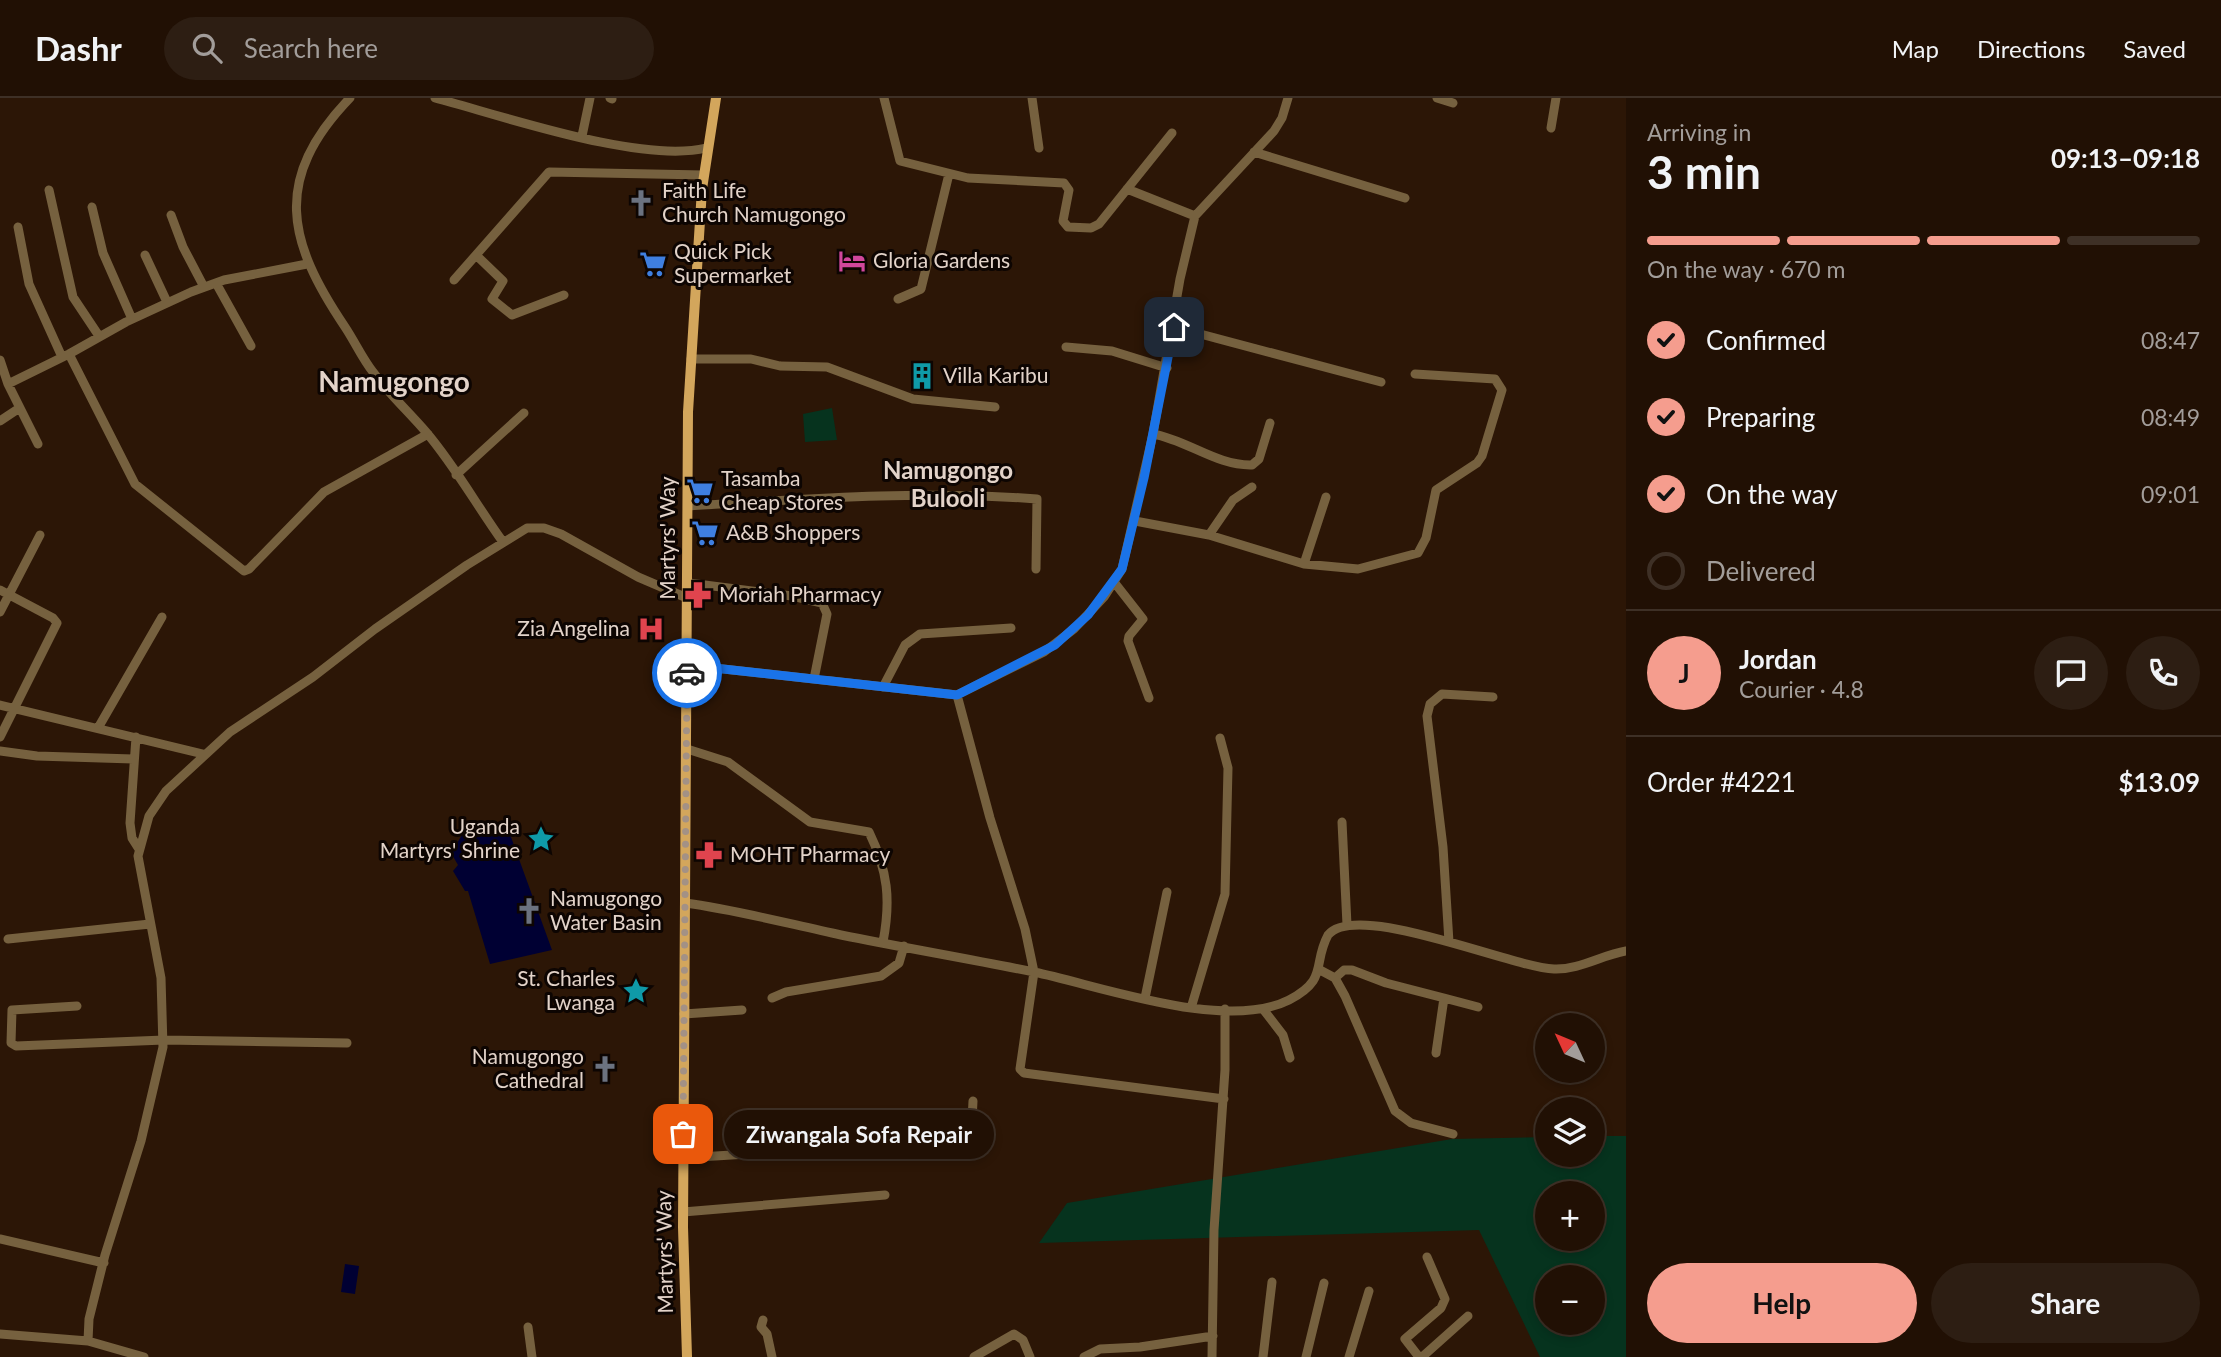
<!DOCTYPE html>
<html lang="en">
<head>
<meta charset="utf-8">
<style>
	body { margin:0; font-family:Lato,sans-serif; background:#2d1e13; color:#f1f3f6; height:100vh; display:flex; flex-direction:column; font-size:26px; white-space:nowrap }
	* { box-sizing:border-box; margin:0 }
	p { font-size:23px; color:#a29d9a }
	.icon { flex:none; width:38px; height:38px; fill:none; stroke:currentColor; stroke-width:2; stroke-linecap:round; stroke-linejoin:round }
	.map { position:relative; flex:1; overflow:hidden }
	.side { display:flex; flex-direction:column; background:#211004; width:595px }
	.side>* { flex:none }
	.needle { width:46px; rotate:314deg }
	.fabs { position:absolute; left:1535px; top:915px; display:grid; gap:14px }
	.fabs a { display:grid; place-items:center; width:70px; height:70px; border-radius:50%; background:#211004; box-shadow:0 4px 10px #0003,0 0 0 2px #3e3026; font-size:35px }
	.pin { position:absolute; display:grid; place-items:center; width:60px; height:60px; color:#fff; margin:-30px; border-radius:14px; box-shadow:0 4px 10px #0006 }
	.courier { position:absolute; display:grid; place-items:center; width:70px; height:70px; margin:-35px; border:5px solid #1a73e8; border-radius:50%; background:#fff; color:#222; box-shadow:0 2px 9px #0007 }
	.bubble { position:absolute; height:49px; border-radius:24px; background:#211004; box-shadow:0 4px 10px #0003,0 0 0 2px #3e3026; font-size:23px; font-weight:700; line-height:49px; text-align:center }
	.headline em { font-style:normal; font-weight:700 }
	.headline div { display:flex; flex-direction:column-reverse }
	.headline { display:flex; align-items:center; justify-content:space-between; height:119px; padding:0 21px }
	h1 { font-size:46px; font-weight:700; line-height:52px }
	.bar { display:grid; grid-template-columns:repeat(4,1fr); gap:10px 7px; align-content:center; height:84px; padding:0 21px }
	.bar i { height:9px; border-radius:5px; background:#3e3026 }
	.bar .selected { background:#f59d8e }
	.bar p { grid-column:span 4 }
	.line { display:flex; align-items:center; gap:18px; padding:0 21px; border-top:2px solid #3e3026 }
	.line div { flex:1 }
	.round { display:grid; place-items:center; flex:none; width:74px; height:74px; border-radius:37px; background:#2d1e13 }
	ol { padding:0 21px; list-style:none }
	li { display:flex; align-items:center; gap:21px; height:77px }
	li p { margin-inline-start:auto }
	li .icon { padding:7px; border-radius:50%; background:#f59d8e; color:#111; stroke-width:4 }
	li:last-child { color:#a29d9a }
	li i { width:38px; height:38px; border:4px solid #3e3026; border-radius:50% }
	.action { display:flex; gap:14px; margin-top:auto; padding:14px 21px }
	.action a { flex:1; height:80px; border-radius:42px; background:#f59d8e; color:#111; font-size:28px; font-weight:700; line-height:80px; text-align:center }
	.action a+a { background:#2d1e13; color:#f1f3f6 }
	header { display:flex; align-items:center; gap:42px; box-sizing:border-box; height:98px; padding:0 35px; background:#211004; border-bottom:2px solid #3e3026 }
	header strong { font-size:33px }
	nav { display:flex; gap:38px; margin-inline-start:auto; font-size:24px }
	.search { width:490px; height:63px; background:#2d1e13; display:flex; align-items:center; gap:18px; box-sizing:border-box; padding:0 24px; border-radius:38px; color:#a29d9a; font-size:26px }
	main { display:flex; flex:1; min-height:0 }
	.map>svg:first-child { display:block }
	.green { fill:#06331e; fill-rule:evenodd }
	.water { fill:#003 }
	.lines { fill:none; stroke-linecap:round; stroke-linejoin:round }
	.minor { stroke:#76613f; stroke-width:9 }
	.major { stroke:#d3a65c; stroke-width:10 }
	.done { stroke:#a39185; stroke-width:7; stroke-dasharray:0 12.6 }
	.route { stroke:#1a73e8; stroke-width:9 }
	.labels { text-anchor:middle; stroke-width:6; stroke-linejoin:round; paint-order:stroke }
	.poi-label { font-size:21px; fill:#e3d3c9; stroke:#0d0502; text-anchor:start }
	.street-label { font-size:21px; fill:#e3d3c9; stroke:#0d0502 }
	.quarter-label { font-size:24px; font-weight:bold; fill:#e3d3c9; stroke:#0d0502 }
	.district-label { font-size:28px; font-weight:bold; fill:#e3d3c9; stroke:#0d0502 }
</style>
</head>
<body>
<header>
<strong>Dashr</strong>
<div class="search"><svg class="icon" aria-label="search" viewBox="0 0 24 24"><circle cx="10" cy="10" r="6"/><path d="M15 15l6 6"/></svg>Search here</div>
<nav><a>Map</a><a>Directions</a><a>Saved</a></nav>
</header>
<main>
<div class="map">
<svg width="1626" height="1259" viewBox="0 0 1626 1259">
	<rect width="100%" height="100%" fill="#2c1606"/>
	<path class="green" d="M832,310L837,342L805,344L803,316Z
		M1593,1038H1626V1259H1540L1479,1132L1039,1145L1067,1105L1452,1041L1547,1039V1057H1592ZM1547,1096H1592V1141H1547ZM1547,1180H1592V1225H1547Z"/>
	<path class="water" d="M488,727L506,733L511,739L552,852L490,866L468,793H465L453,773L458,767L451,755L465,732Z
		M345,1166L359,1168L355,1196L341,1194Z"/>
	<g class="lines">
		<path class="minor" d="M350,0C272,81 287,143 345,229C355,244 362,260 373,274C389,296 409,314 426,334C455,368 477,408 503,444
			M435,0C503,18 642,66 706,50
			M610,0L612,1
			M884,0L900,63L968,80L1064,85L1069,92L1063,123L1068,129L1091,130L1099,126L1172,35
			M1032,0L1039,50
			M1437,0L1453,5
			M1551,30L1556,0
			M582,38L590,0
			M1254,54L1405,100
			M1127,91L1195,118
			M49,92L73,199L99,238
			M92,109L103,155L132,221
			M171,117L183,149L204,189
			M18,129L29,186L62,259
			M145,157L167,204
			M476,157L503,183L492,201L512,217L564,197
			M454,182L549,74L704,77
			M216,185L251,248
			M898,201L921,191L949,76
			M1174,229L1381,284
			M1066,249L1112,253L1167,270
			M69,256L135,386L244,473L249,471L324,394L428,336
			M691,261H751L780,268L827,269L913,301L995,309
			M0,262L8,286L69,256L126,224L191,194L224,182L307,166
			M8,286L38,346
			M0,323L18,311
			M1153,336C1187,342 1217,368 1252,367L1259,361L1270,325
			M456,377L524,315
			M688,408C804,401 920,392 1037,401L1036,471
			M1135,423L1209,437L1304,466L1358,471L1418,455L1426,440L1436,392L1477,365L1482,358L1502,292L1495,281L1415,276
			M1209,437L1233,402L1252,389
			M1304,466L1326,399
			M1114,484L1143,521L1129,538L1128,543L1149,600
			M689,485L792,498L822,505L827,516L814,581
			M0,492L53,520L57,525L0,639
			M0,514L40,437
			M687,567L957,597L1044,554L1074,531L1104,499L1122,471L1153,336L1180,181L1195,118L1274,33L1282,20L1288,0
			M883,589L905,547L920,536L1011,530
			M957,597L990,720L1025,831L1034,874L1020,971L1024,975L1224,1001
			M0,607L203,656
			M98,630L162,519
			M136,639L130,725L132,740L139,751
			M687,651L728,664L810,724L869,734C888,773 891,802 883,844
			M0,653L37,658L133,661
			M1342,724L1347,827
			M685,805C738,812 789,826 841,837C905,850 970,861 1034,874C1101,888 1226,934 1289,902C1329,881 1312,867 1328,837C1356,802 1510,869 1554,871C1579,872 1602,857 1626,853
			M8,841L150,826
			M1449,844L1443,749L1427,618L1430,606L1442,596L1493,599
			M1320,872L1335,880L1345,898L1395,1013L1411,1025L1453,1036
			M1335,880L1344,872H1352L1386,885L1444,900L1436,955
			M772,900L786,894L881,878L899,865L904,848
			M1145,900L1167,794
			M1444,900L1478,909
			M77,908L12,912L11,945L16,948L164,942L347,945
			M1191,910L1225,796L1228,670L1220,640
			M1263,911L1283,937L1290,960
			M684,916L742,912
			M683,1060L971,1042L973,1003
			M683,1114L885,1097
			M0,1141L104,1165
			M763,1222L761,1229L767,1236L772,1259
			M528,1229L532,1259
			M0,1236L88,1243L144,1259
			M88,1243L89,1221L105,1157L141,1043L163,949L161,880L138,758L149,718L166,693L230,634L313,579L375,531L467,467L527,430H544L561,436L638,479L687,500
			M974,1259L1014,1236L1023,1242L1030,1259
			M1084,1259L1100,1251L1140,1249L1213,1238
			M1212,1259L1214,1132L1225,972V911
			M1263,1259L1272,1184
			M1306,1259L1324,1185
			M1349,1259L1369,1193
			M1419,1259L1405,1241L1441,1210L1445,1201L1427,1159
			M1422,1259L1468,1218"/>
		<path class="major" d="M687,1259L683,1129L688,314L702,91L716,0"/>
	</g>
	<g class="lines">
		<path class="done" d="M683,1036L687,575"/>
		<path class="route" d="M687,575V567L957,597L1055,547L1088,517L1122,471L1144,380L1174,229"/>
	</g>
	<defs>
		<symbol id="church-bare" viewBox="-9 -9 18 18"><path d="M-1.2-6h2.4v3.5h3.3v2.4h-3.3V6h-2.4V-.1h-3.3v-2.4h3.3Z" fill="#6b7280" stroke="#0d0502" stroke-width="2.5" paint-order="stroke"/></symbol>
		<symbol id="hotel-bare" viewBox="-9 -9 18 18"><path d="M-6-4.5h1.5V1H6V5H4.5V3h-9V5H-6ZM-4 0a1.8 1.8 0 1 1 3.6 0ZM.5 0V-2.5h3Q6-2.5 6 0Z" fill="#d1479c" stroke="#0d0502" stroke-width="2.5" paint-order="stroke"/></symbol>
		<symbol id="supermarket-bare" viewBox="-9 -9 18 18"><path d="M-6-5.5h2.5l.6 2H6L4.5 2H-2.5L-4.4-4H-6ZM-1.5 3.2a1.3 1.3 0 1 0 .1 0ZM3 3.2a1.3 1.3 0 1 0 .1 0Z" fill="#3f7fe0" stroke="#0d0502" stroke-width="2.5" paint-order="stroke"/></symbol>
		<symbol id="building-bare" viewBox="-9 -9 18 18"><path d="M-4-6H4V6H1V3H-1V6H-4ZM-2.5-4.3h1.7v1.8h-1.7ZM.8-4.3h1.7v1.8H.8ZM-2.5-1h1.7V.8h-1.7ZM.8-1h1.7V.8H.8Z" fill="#0f9aa8" stroke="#0d0502" stroke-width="2.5" paint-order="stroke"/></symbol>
		<symbol id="pharmacy-bare" viewBox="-9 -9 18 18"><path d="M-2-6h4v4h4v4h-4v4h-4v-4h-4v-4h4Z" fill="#e0444e" stroke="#0d0502" stroke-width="2.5" paint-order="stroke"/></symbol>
		<symbol id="hospital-bare" viewBox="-9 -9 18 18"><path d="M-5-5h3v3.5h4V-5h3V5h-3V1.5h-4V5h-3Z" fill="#e0444e" stroke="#0d0502" stroke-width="2.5" paint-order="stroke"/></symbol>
		<symbol id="sight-bare" viewBox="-9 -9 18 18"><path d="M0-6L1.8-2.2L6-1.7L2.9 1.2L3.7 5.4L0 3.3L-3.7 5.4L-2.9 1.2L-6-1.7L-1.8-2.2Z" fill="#0f9aa8" stroke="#0d0502" stroke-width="2.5" paint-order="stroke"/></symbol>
	</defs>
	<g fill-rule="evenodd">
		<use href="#church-bare" x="622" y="86" width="38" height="38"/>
		<use href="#hotel-bare" x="833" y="144" width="38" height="38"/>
		<use href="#supermarket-bare" x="634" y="147" width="38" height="38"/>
		<use href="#building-bare" x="903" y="259" width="38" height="38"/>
		<use href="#supermarket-bare" x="681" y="374" width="38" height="38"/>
		<use href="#supermarket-bare" x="686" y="416" width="38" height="38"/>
		<use href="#pharmacy-bare" x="679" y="478" width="38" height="38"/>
		<use href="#hospital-bare" x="632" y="512" width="38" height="38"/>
		<use href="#sight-bare" x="522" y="722" width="38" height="38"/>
		<use href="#pharmacy-bare" x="690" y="738" width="38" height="38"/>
		<use href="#church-bare" x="510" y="794" width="38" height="38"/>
		<use href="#sight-bare" x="617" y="874" width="38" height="38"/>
		<use href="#church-bare" x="586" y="952" width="38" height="38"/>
	</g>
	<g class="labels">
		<g class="poi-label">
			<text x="662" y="100">Faith Life<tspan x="662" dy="24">Church Namugongo</tspan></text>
			<text x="674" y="161">Quick Pick<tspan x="674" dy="24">Supermarket</tspan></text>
			<text x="873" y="170">Gloria Gardens</text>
			<text x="943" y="285">Villa Karibu</text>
			<text x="721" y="388">Tasamba<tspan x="721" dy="24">Cheap Stores</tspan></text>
			<text x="726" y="442">A&amp;B Shoppers</text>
			<text x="719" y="504">Moriah Pharmacy</text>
			<text x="630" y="538" text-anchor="end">Zia Angelina</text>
			<text x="520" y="736" text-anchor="end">Uganda<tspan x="520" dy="24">Martyrs' Shrine</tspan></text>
			<text x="730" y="764">MOHT Pharmacy</text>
			<text x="550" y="808">Namugongo<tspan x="550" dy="24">Water Basin</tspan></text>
			<text x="615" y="888" text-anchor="end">St. Charles<tspan x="615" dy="24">Lwanga</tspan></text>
			<text x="584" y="966" text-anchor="end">Namugongo<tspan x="584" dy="24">Cathedral</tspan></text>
		</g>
		<g class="street-label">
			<text transform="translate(668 440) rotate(-90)" y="7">Martyrs' Way</text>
			<text transform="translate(665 1154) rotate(-91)" y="7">Martyrs' Way</text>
		</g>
		<g class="quarter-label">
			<text x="948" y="381">Namugongo<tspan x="948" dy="28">Bulooli</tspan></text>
		</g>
		<g class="district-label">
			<text x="394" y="294">Namugongo</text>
		</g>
	</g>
</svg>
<div class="fabs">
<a><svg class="needle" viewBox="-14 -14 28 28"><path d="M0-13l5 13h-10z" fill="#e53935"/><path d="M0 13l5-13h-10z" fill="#a29d9a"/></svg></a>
<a><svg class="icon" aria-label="layers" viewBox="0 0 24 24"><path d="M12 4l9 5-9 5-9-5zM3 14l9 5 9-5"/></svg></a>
<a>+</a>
<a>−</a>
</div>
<div class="pin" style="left:683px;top:1036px;background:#ea580c"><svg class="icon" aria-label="bag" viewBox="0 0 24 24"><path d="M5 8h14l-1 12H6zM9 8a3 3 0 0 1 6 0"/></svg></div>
<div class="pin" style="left:1174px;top:229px;background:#1f2937"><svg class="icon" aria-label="home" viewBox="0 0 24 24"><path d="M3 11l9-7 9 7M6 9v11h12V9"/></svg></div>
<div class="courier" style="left:687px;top:575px"><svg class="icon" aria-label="car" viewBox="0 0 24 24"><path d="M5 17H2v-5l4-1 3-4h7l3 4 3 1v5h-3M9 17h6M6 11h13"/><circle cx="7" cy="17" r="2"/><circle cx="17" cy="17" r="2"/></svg></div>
<div class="bubble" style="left:724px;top:1012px;width:270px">Ziwangala Sofa Repair</div>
</div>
<section class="side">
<div class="headline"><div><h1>3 min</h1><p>Arriving in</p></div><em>09:13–09:18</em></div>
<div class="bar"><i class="selected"></i><i class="selected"></i><i class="selected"></i><i></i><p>On the way · 670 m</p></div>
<ol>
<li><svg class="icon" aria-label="check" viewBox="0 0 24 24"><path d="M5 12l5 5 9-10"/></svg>Confirmed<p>08:47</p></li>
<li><svg class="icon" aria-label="check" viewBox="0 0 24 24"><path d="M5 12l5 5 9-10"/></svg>Preparing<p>08:49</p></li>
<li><svg class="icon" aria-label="check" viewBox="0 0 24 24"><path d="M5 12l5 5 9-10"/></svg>On the way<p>09:01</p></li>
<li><i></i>Delivered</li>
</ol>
<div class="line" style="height:126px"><b class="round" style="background:#f59d8e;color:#111">J</b><div><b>Jordan</b><p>Courier · 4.8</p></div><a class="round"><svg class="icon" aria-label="chat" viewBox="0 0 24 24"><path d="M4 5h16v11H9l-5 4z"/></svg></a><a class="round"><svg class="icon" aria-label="phone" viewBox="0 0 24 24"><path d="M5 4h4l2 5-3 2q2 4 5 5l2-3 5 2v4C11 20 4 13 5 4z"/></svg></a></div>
<div class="line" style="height:91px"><div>Order #4221</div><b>$13.09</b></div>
<div class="action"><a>Help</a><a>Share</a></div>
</section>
</main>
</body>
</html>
